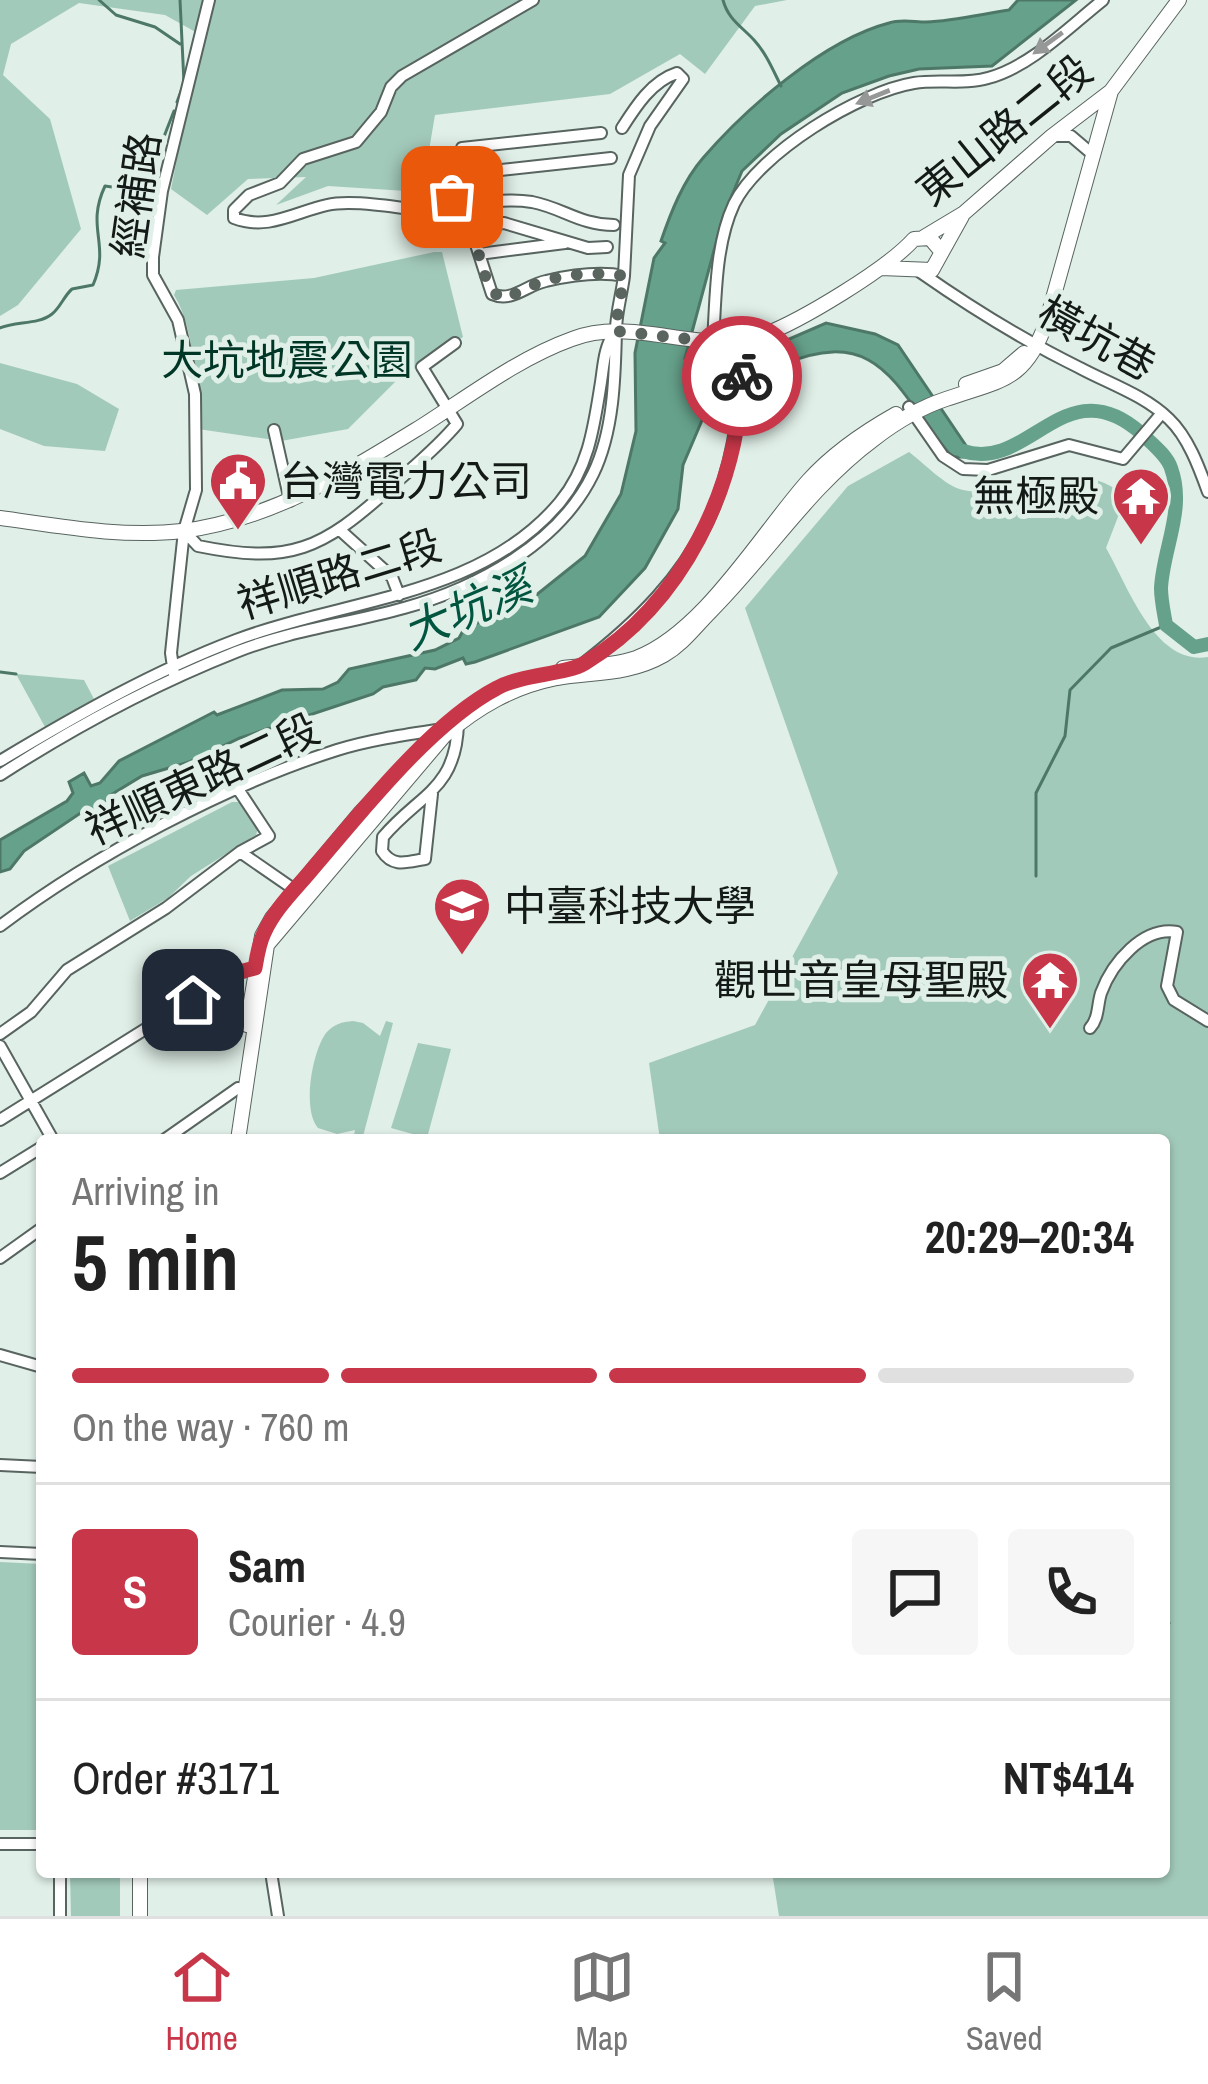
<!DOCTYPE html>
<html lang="en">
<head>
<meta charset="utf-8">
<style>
	body { margin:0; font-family:"Archivo Narrow","Noto Sans TC",sans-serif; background:#f6f6f6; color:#222; height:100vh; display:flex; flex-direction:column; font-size:45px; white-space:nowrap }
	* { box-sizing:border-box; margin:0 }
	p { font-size:39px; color:#767676 }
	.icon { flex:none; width:66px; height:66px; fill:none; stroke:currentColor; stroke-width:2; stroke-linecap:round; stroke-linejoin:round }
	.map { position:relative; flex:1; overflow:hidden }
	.side { position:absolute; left:36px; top:1134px; width:1134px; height:744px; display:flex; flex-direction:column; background:#fff; border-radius:12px; box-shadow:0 3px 9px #0004 }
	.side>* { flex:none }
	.pin { position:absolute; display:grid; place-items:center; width:102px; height:102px; color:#fff; margin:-51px; border-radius:24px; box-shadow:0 6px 18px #0006 }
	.courier { position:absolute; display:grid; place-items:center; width:120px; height:120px; margin:-60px; border:9px solid #c73749; border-radius:50%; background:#fff; color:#222; box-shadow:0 3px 15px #0007 }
	.overview em { font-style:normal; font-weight:700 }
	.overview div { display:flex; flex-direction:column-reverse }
	.overview { display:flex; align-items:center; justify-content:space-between; height:204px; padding:0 36px }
	h1 { font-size:78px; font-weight:700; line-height:90px }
	.bar { display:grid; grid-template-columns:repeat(4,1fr); gap:18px 12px; align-content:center; height:144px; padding:0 36px }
	.bar i { height:15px; border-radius:9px; background:#e0e0e0 }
	.bar .selected { background:#c73749 }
	.bar p { grid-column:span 4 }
	.line { display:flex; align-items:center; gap:30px; padding:0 36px; border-top:3px solid #e0e0e0 }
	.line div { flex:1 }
	.round { display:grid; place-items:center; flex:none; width:126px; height:126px; border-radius:12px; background:#f6f6f6 }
	.menu { display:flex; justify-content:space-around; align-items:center; height:168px; border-top:3px solid #e0e0e0; background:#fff; font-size:33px; color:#767676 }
	.menu a { display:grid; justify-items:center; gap:6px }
	.menu .selected { color:#c73749 }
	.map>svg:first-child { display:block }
	.green { fill:#a2caba }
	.water { fill:#66a18b; stroke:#4d7868; stroke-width:3 }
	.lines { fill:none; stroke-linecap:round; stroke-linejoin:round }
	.stream { stroke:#4d7868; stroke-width:3 }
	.river { stroke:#66a18b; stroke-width:14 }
	.minor-casing { stroke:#58645f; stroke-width:14 }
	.major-casing { stroke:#58645f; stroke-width:16 }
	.minor { stroke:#fff; stroke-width:10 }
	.major { stroke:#fff; stroke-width:14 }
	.oneway { fill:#959897 }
	.done { stroke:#5b6560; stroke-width:12; stroke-dasharray:0 21.6 }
	.route { stroke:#c73749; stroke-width:15 }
	.labels { text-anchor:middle; stroke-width:10; stroke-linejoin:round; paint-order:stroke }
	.street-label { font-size:42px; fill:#141a17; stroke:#e0efe8 }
	.park-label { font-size:42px; fill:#003626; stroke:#e0efe8 }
	.poi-label { font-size:42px; fill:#141a17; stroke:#e0efe8; text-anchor:start }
	.water-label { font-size:45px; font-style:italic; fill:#00553f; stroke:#e0efe8 }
</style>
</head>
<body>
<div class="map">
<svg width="1208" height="1916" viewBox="0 0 1208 1916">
	<rect width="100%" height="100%" fill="#e0efe8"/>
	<path class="green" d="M0,0H787L755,6L705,74L680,54L610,94L435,115L422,192L328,186L276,205L306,177L248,179L207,215L171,189L201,35L165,15L79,3L11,44L3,75L50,119L81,229L18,305L0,316Z
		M434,252H442L463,337L397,380L348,429L281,441L198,429C192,385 198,335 174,295L176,290L314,278Z
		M0,363L77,384L119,409L105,451L44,446L0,429Z
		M909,452C924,463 945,486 963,490C1029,504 1063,449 1126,496L1106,548C1128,586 1155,666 1208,657V1916H779L772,1872H1164V1140H660L649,1063L755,1025L838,873L745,608L848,486Z
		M16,674L84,680L94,699L45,727Z
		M232,802H242L259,825L256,835L191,876L168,898L130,921L108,866Z
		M353,1021L363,1023L380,1036L386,1021L393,1023L362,1140H353L355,1130L337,1134L318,1128C302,1110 312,1052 326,1033C334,1024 342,1022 353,1021Z
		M418,1043L451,1049L427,1138L391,1128Z
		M0,1562L42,1564V1830H0Z
		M70,1872H120V1916H71Z"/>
	<path class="water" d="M1018,0H1076L992,66L919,69L889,76L842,93L781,134L742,171L723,217L685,358H723L764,350L826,323L875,334L898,345L969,450L980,457H952C897,394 883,323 784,364C757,376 734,387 704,394L703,418L683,465L678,509L645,568L599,617L475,662L466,664L463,658L435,669L425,668L416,680L383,687L373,694L240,738L189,762L142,776L109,796L102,813L85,810L24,851L10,869L0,872V840L67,801L73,793L69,782L84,773L91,786L100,783L119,761L214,712L217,715L282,690L323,689L338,682L349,669L435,650L459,638L464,629L530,600L585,556L621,494L636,431L635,353L654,258L665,243L661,241C671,212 683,181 703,158C746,108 824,40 889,23C900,19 914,22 926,22C954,21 982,14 1009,10Z"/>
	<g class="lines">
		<path class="stream" d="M99,0L116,15L155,27L180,44
			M723,0C728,19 741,26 754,40C766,53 773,70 781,86
			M177,102L184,83L180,0
			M0,328C16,321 38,325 52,314C60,308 64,296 72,289L93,285C111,243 85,229 105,186L133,190L147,180L174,111
			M0,672L16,674
			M1036,876V793L1065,736L1070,690L1111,648L1166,625
			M1164,1608L1169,1623L1164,1638"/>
		<path class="river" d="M963,451C1029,473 1065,366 1141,433C1151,443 1167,455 1171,468C1186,509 1163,548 1161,588C1161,600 1164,613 1166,625L1194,647L1208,644"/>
		<defs>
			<path id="minor" d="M622,128C636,106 652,81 677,73L683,79L650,126L629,175L624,276
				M1053,136H1071L1091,153
				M456,175L611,158
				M456,206C482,203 507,198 532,202C563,208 580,225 614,225
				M460,216C426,212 357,198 327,205C295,212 268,231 234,218V210L249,195L280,183L303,159L356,142L381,112L391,87L402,76L533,0
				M470,226L504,223L588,248L607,247
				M479,254L565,243
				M920,272C970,307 1025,341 1080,368C1110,384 1144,395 1169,419C1188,437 1199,467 1208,492
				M713,341C716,297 715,245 734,204C759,153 859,92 914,83C938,79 965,85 988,78C1030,67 1069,27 1103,0
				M909,407L943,456L963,469L988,470L1069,445L1123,459L1162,413
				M274,430L290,501
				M184,531L198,546C291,565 322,549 390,488C413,467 437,448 457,424L422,367L455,343
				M341,531L392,577L399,595
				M580,666C704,571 738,493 743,340
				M174,674L171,653L177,596L184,531L196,490L195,394L178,320L153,275V257L162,191L209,0
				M0,761C75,716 154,671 236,640C344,599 481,597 560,502C589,467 594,426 601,382C604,362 604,348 615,331
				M0,775C73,728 155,684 236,652C291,630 347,624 404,608C477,588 559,544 593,474C614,431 615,376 616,330C616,313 622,293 624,276C599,271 572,275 546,281C526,285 512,303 492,294L470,226L451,197L462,148L601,133
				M432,794L425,859C407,862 393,868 382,851L383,837C419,794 456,790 458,724
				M240,852L295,890
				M0,926C93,856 226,785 337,750C369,740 404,735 437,730
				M1090,1028C1099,1018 1097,1006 1101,993C1112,963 1143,926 1177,932L1167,986L1174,1000L1208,1021
				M0,1034L31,1012L67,970L166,908L240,852L269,836L238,789
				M0,1046L53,1140
				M0,1120L235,973L261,969
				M164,1140L238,1088
				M0,1173L42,1147
				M0,1258L42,1228
				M0,1355L42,1367
				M0,1465L42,1467
				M0,1552L42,1554
				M0,1844H42
				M60,1872V1916
				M271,1872L278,1916"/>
			<path id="major" d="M924,237L964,213L1052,136L1111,91L1179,0
				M881,268L932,270L962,216
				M966,384L1003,371L1024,353
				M0,518C59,526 122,538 182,531C271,520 347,472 422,426C469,396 519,358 572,339C616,322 662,338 707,341C725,342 744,342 761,336C801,321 887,269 914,239L930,238L941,251
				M563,668C587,665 613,666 636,658C703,633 761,534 808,481C833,453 864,432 896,414
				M247,1025L262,936L272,918L361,812L434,735
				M238,1140L267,945L444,736C478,707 512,687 557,678C594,672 629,675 664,655C683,644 695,627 710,612C767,555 809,487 874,439C896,422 919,408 946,399C1001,380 1026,382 1047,320L1111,91
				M140,1916V1872"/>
		</defs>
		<use href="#minor" class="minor-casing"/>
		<use href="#major" class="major-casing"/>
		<use href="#minor" class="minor"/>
		<use href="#major" class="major"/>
	</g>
	<defs><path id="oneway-solid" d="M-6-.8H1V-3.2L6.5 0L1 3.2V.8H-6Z" transform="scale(3)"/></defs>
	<g class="oneway">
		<use href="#oneway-solid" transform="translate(1048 43) rotate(144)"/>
		<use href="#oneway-solid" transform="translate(873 97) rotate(158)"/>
	</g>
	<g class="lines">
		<path class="done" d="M452,197L470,226L487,282L499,298C513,297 523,289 536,284C561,274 598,271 624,276L615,331L707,341L743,340L742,376"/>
		<path class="route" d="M193,1000L235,973L255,968C257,956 259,943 264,933C275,908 297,888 314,867C362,811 432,722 497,688C522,674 565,675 585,663C683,603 738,488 742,376"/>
	</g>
	<defs>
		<symbol id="civic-pin" viewBox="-11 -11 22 30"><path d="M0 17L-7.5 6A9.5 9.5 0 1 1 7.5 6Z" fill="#c73749" stroke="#e0efe8"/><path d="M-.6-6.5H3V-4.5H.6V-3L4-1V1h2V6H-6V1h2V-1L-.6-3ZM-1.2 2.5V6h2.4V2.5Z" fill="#fff"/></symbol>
		<symbol id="temple-pin" viewBox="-11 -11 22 30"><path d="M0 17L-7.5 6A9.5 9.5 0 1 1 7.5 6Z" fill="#c73749" stroke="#e0efe8"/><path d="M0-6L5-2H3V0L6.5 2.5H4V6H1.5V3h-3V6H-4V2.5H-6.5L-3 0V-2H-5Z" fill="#fff"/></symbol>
		<symbol id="university-pin" viewBox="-11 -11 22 30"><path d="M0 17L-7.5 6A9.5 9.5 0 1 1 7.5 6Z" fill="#c73749" stroke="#e0efe8"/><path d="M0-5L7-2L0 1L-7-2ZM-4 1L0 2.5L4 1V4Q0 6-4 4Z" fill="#fff"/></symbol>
	</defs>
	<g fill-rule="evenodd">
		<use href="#civic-pin" x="205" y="448" width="66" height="90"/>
		<use href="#temple-pin" x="1108" y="463" width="66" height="90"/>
		<use href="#university-pin" x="429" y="873" width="66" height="90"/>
		<use href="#temple-pin" x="1017" y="947" width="66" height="90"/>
	</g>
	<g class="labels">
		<g class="street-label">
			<text transform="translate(1004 130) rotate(-39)" y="15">東山路二段</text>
			<text transform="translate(136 195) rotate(-82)" y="15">經補路</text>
			<text transform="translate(1097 338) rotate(29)" y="15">橫坑巷</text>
			<text transform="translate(339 574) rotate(-17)" y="15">祥順路二段</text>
			<text transform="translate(202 779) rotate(-25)" y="15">祥順東路二段</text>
		</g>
		<g class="park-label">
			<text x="287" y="375">大坑地震公園</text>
		</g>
		<g class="poi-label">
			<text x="280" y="496">台灣電力公司</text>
			<text x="1099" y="511" text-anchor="end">無極殿</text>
			<text x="504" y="921">中臺科技大學</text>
			<text x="1008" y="995" text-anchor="end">觀世音皇母聖殿</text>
		</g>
		<g class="water-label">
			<text transform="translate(467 609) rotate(-23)" y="16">大坑溪</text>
		</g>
	</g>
</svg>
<div class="pin" style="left:452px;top:197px;background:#ea580c"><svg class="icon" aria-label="bag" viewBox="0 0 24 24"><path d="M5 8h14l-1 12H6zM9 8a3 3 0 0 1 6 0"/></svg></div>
<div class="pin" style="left:193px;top:1000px;background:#1f2937"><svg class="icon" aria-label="home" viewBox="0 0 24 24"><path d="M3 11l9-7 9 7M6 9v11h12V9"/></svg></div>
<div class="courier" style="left:742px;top:376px"><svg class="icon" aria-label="bike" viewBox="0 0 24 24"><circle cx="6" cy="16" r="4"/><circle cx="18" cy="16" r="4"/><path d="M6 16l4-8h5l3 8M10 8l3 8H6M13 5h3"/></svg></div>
<section class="side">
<div class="overview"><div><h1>5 min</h1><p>Arriving in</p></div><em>20:29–20:34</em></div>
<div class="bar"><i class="selected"></i><i class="selected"></i><i class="selected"></i><i></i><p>On the way · 760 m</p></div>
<div class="line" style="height:216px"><b class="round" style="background:#c73749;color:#fff">S</b><div><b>Sam</b><p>Courier · 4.9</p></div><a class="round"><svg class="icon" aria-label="chat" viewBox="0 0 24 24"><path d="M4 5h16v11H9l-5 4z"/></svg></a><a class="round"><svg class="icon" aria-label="phone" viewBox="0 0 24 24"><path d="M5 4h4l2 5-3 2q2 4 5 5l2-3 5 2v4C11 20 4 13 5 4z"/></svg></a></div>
<div class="line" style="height:156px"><div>Order #3171</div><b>NT$414</b></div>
</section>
</div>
<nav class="menu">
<a class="selected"><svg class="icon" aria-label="home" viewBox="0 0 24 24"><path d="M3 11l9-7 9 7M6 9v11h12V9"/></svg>Home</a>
<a><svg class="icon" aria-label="map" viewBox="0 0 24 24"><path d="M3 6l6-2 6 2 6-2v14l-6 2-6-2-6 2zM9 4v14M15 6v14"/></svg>Map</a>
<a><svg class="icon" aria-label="saved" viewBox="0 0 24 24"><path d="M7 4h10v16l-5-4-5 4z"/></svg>Saved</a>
</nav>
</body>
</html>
